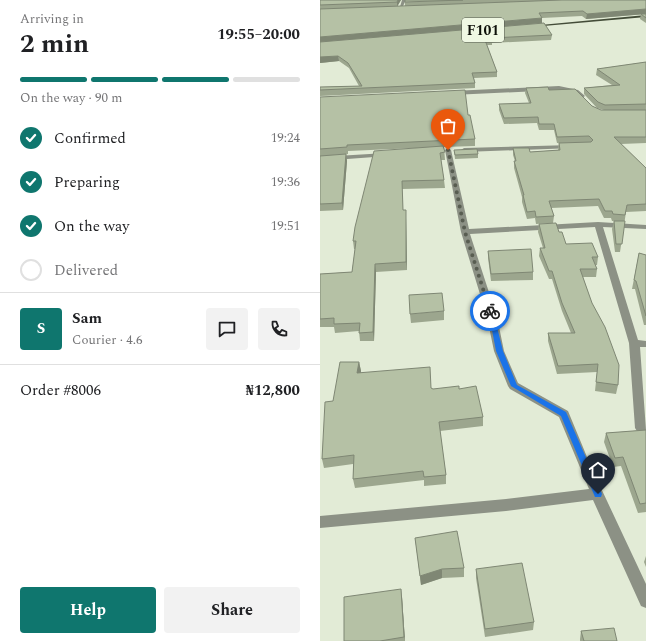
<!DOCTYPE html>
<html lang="en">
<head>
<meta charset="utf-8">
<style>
	body { margin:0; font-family:Spectral,serif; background:#f2f2f2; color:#202124; height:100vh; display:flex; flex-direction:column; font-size:15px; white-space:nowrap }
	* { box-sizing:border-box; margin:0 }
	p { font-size:13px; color:#757577 }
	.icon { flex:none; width:22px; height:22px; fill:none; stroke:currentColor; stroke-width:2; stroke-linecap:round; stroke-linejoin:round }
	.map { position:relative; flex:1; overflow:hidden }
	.panel { display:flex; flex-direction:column; background:#fff; width:320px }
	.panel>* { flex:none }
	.pin { position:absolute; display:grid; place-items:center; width:34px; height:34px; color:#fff; margin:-41px -17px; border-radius:50% 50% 50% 0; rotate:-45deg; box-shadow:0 0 4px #0007 }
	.pin .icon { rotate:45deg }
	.courier { position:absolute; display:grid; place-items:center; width:40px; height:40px; margin:-20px; border:3px solid #1a73e8; border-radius:50%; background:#fff; color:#222; box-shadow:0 1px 5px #0007 }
	.headline em { font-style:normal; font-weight:700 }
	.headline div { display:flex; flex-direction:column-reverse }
	.headline { display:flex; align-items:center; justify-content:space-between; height:68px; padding:0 20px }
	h1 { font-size:26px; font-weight:700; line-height:30px }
	.bar { display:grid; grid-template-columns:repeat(4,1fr); gap:6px 4px; align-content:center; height:48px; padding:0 20px }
	.bar i { height:5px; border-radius:3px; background:#e0e0e0 }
	.bar .selected { background:#0f766e }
	.bar p { grid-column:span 4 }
	.line { display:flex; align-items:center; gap:10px; padding:0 20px; border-top:1px solid #e0e0e0 }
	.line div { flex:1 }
	.round { display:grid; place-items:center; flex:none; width:42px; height:42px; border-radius:4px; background:#f2f2f2 }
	ol { padding:0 20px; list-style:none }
	li { display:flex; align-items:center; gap:12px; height:44px }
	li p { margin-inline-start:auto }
	li .icon { padding:4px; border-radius:50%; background:#0f766e; color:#fff; stroke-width:4 }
	li:last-child { color:#757577 }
	li i { width:22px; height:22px; border:2px solid #e0e0e0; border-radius:50% }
	.button { display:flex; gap:8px; margin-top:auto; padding:8px 20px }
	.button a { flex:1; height:46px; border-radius:4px; background:#0f766e; color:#fff; font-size:16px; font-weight:700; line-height:46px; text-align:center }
	.button a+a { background:#f2f2f2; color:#202124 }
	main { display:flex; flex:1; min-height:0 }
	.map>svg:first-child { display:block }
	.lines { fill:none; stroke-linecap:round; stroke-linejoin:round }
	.street { fill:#8c9185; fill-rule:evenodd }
	.primary { fill:#434c38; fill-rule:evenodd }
	.wall { fill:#9ca68e }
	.shaded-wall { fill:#7f8774 }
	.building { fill:#b5c1a5; stroke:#7f8774 }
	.route { fill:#1a73e8 }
	.done { stroke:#585d51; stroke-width:4; stroke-dasharray:0 7.2 }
	.labels { text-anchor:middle; stroke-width:3; stroke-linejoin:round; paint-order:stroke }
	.shield { fill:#eff8e3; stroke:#51564a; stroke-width:1 }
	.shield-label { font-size:14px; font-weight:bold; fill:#0d1009 }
</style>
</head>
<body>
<main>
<section class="panel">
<div class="headline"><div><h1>2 min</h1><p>Arriving in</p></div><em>19:55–20:00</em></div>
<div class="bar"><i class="selected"></i><i class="selected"></i><i class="selected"></i><i></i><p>On the way · 90 m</p></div>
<ol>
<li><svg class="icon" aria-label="check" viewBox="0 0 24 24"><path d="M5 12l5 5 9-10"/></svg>Confirmed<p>19:24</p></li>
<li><svg class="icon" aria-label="check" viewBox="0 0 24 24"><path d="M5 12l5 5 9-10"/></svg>Preparing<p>19:36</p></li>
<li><svg class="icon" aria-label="check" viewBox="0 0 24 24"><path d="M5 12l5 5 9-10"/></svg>On the way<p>19:51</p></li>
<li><i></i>Delivered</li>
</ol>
<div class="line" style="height:72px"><b class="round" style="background:#0f766e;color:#fff">S</b><div><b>Sam</b><p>Courier · 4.6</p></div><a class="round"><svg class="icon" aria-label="chat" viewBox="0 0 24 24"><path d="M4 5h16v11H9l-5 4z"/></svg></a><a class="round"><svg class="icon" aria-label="phone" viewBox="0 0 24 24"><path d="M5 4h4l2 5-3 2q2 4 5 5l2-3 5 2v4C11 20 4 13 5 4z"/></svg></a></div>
<div class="line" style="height:52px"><div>Order #8006</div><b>₦12,800</b></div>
<div class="button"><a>Help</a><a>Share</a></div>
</section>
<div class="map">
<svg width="326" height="641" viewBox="0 0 326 641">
	<rect width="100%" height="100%" fill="#e2ebd6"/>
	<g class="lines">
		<path class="street" d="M82,0H86L81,10H79Z
			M239,86L258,90L265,96L262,98L254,92L239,90L132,95L129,93L132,91Z
			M252,145L255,147L254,148L144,152L141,150L144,148Z
			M128,148L131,150L149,229L278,222L326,225V229L283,227L318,340L326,341V347H320L326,430L321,433L317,431L315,428L309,343L275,227L150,234L177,317L184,351L198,383L248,411L272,469L326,584V608L321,606L273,500L186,511L0,528V516L186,499L269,489L239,417L190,389L188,386L174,351L167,317L141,232L125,150Z
			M66,153L68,154V156L0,161V157Z"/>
		<path class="primary" d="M326,15V17L212,27L210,26Z"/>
	</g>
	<path class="wall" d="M0,0H81L77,6H85V0H326V23L320,19L321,14H326L266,19L262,16L222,18V23L232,35L231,40L172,43V45H167L177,72V77L154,78L155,83V88L0,96V87L39,86L29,68L19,61L0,63V72Z
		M326,62V110H289H326V143L301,144L326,168V211L306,212L300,252H295L292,229L294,221H292L291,218H284L278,206L231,208L234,216L233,223L216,224L215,218L207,219L202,202V197L194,168V161H195L193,155V148L210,152L238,150L239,143H237L234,130H219L217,123L184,124L179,110V104L209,103L205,93L206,88L229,90L272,106L281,110H284L277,108L264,94V88L292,85L276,75L277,69Z
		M0,97L148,115L155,139V146L124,147L125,160H121L124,180L125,188L82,189L83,210L86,218L87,270L56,272L54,341H40L39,331L15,333L14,327H0V274L32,272L35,249H34L33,241L96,148L28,151V154L0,156Z
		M134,150L158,154V158L135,159Z
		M26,154L27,161L23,210L0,211V156Z
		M219,224L239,232L246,244L278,257L277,265H275L277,269L276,277H263L298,385L296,394L275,391L277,372L237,374L228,341V333H251L242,311L232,279H229L219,256L220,248H223L218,232Z
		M168,251L213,272V280L171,281L168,258Z
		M319,253L326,255V325H324L315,289H312Z
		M124,311V320L91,323L90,314Z
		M39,362L41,371V373L113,389H139L163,417V426L120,431L126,475V484L104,486V480L35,488L33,479V464L4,468L2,459L13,401Z
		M326,430V512L318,513L301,466L293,467L284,442L286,433Z
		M95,538L144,568V577L122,578L101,585Z
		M326,556V567L324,562Z
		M156,569L214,622L213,630L165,637L156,578Z
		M82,597L85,641H24Z
		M261,631L297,641H260V639Z"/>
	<path class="shaded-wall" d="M78,0H81L77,7V2Z
		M326,9V14L266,19L267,14Z
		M222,18V23L0,42V37Z
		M18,56L19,61L0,63V72V57Z
		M26,154L27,161L23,210L22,203Z
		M86,210V218L87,270L86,262Z
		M55,264L56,272L54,341L53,332Z
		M39,362L41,371L39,382L37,373Z
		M122,569V578L101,585L100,576Z
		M81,589L82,597L85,641L84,637Z"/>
	<path class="building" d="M0,0H78L77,2L0,5Z
		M85,0H143L85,2Z
		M242,0H326V9L267,14L263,11L219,13L222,18L0,37V9Z
		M321,14H326V18Z
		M224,23L232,35L171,38L172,40H165L177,72L152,73L155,83L0,90V87L42,86L28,63L18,56L0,57V42Z
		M326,62V104L285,105L278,102L264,88L300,85L277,69Z
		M228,87L229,90L255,89L272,106L281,110H326V137H294L326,168V204L307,205L305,215L293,214L292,211H285L279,199L229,201L234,216L216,217L215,211L207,212L203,195H204L194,161H196L193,148H209L210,152L240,150L239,143L271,142L273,140L269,136L237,137L234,124H219L218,117L184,118L179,104L211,103L206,88Z
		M145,90L148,115H150L155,139L27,145V147L0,149V97Z
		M123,146L125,152L120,153L124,180L82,181L83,210H86V262L55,264L53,332L39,333L40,323L14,324V318L0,319V274L32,272L36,241H33L35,227L54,151Z
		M157,149L158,154L135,155L134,150Z
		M26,154L22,203L0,204V156Z
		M294,221H305L302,244H296Z
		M236,223L239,232H242L246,244L272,243L278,257H272L277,269H260L272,303L285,327L299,365L298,385L276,382L278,364L238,366L228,333H255L242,303L232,271H229L220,248H225L219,224Z
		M211,249L213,272L171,274L168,251Z
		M319,253L326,255V316L316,281L314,280Z
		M122,293L124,311L90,314L89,295Z
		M20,362H39L37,373L110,367L111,388L113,389L139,386V389L156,386L163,417L119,422L126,475L104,477L103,471L33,479L34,455L2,459L5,402L13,401Z
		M326,430V503L320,504L303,457L295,458L286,433Z
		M137,531L144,568L122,569L100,576L95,538Z
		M202,563L214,622L165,629L156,569Z
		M81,589L84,637L60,641H24V597Z
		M294,628L297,641H264L261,631Z"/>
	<path class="route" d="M168,309L173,311L183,351L197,385L246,412L282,494L281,497H275L241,416L191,386L176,351Z"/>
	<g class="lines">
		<path class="done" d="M128,150L145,232L170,311"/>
	</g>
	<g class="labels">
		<rect class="shield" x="142" y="18" width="42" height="24" rx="3"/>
		<g class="shield-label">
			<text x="163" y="35">F101</text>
		</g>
	</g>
</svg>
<div class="pin" style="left:128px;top:150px;background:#ea580c"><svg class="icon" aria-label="bag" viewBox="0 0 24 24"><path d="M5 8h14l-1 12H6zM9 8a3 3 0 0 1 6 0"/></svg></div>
<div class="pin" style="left:278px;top:494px;background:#1f2937"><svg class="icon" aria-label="home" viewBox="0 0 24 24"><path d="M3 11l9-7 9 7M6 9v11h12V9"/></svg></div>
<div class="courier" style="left:170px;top:311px"><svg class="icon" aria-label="bike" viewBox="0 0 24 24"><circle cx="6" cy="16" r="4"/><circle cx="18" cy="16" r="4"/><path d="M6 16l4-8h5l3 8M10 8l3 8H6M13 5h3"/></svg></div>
</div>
</main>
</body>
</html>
